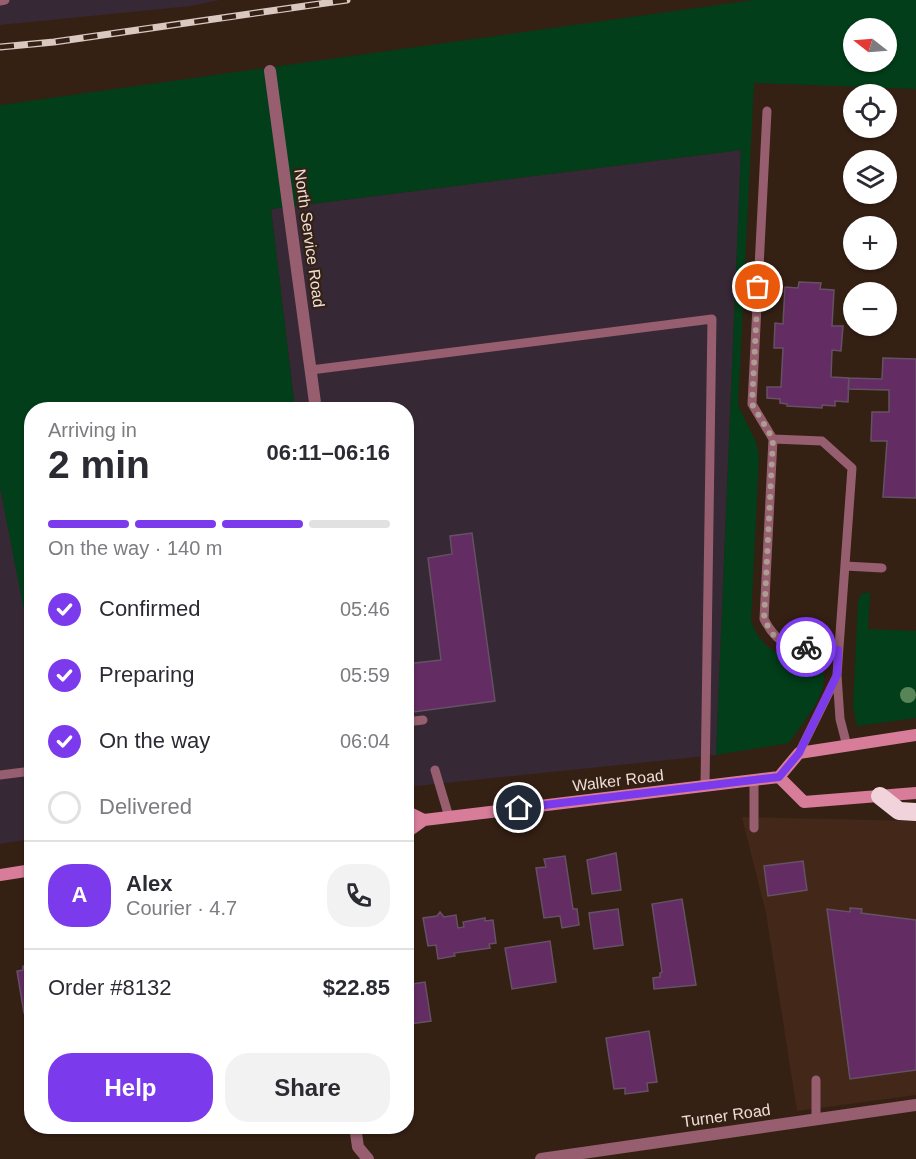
<!DOCTYPE html>
<html lang="en">
<head>
<meta charset="utf-8">
<style>
	body { margin:0; font-family:Arial,sans-serif; background:#f2f2f3; color:#2b2b33; height:100vh; display:flex; flex-direction:column; font-size:22px; white-space:nowrap }
	* { box-sizing:border-box; margin:0 }
	p { font-size:20px; color:#7c7c81 }
	.icon { flex:none; width:33px; height:33px; fill:none; stroke:currentColor; stroke-width:2; stroke-linecap:round; stroke-linejoin:round }
	.map { position:relative; flex:1; overflow:hidden }
	.sheet { position:absolute; left:24px; top:402px; width:390px; height:732px; display:flex; flex-direction:column; background:#fff; border-radius:24px; box-shadow:0 2px 4px #0004 }
	.sheet>* { flex:none }
	.needle { width:39px; rotate:287deg }
	.buttons { position:absolute; left:843px; top:18px; display:grid; gap:12px }
	.buttons a { display:grid; place-items:center; width:54px; height:54px; border-radius:50%; background:#fff; box-shadow:0 2px 4px #0004; font-size:30px }
	.pin { position:absolute; display:grid; place-items:center; width:51px; height:51px; color:#fff; margin:-26px; border:3px solid #fff; border-radius:50%; box-shadow:0 2px 6px #0007 }
	.courier { position:absolute; display:grid; place-items:center; width:60px; height:60px; margin:-30px; border:4px solid #7c3aed; border-radius:50%; background:#fff; color:#222; box-shadow:0 2px 8px #0007 }
	.head em { font-style:normal; font-weight:700 }
	.head div { display:flex; flex-direction:column-reverse }
	.head { display:flex; align-items:center; justify-content:space-between; height:102px; padding:0 24px }
	h1 { font-size:39px; font-weight:700; line-height:45px }
	.bar { display:grid; grid-template-columns:repeat(4,1fr); gap:9px 6px; align-content:center; height:72px; padding:0 24px }
	.bar i { height:8px; border-radius:4px; background:#e1e1e2 }
	.bar .on { background:#7c3aed }
	.bar p { grid-column:span 4 }
	.line { display:flex; align-items:center; gap:15px; padding:0 24px; border-top:2px solid #e1e1e2 }
	.line div { flex:1 }
	.round { display:grid; place-items:center; flex:none; width:63px; height:63px; border-radius:24px; background:#f2f2f3 }
	ol { padding:0 24px; list-style:none }
	li { display:flex; align-items:center; gap:18px; height:66px }
	li p { margin-inline-start:auto }
	li .icon { padding:6px; border-radius:50%; background:#7c3aed; color:#fff; stroke-width:4 }
	li:last-child { color:#7c7c81 }
	li i { width:33px; height:33px; border:3px solid #e1e1e2; border-radius:50% }
	.primary-button { display:flex; gap:12px; margin-top:auto; padding:12px 24px }
	.primary-button a { flex:1; height:69px; border-radius:24px; background:#7c3aed; color:#fff; font-size:24px; font-weight:700; line-height:69px; text-align:center }
	.primary-button a+a { background:#f2f2f3; color:#2b2b33 }
	.map>svg:first-child { display:block }
	.built { fill:#432718 }
	.industrial { fill:#362834 }
	.green { fill:#023e19; fill-rule:evenodd }
	.building { fill:#632c63; stroke:#655164; stroke-width:1.5 }
	.lines { fill:none; stroke-linecap:round; stroke-linejoin:round }
	.service { stroke:#975e6f; stroke-width:9 }
	.minor { stroke:#975e6f; stroke-width:12 }
	.tertiary { stroke:#975e6f; stroke-width:12 }
	.secondary { stroke:#d77d99; stroke-width:12 }
	.motorway { stroke:#f1d4db; stroke-width:18 }
	.rail-casing { stroke:#d8c8c0; stroke-width:7 }
	.rail { stroke:#352014; stroke-width:4.5; stroke-dasharray:14; stroke-linecap:butt }
	.tree { fill:#588557 }
	.done { stroke:#ad9c92; stroke-width:6; stroke-dasharray:0 10.8 }
	.route { stroke:#7c3aed; stroke-width:8 }
	.labels { text-anchor:middle; stroke-width:4.5; stroke-linejoin:round; paint-order:stroke }
	.street-label { font-size:16px; fill:#edded6; stroke:#352014 }
</style>
</head>
<body>
<div class="map">
<svg width="916" height="1159" viewBox="0 0 916 1159">
	<rect width="100%" height="100%" fill="#352014"/>
	<path class="built" d="M742,817L916,821V1095L797,1111L766,913Z"/>
	<path class="industrial" d="M0,0H220L191,6L0,25Z
		M741,150L716,755L407,787L406,410L295,409L271,209Z
		M0,487L32,647L31,839L0,844Z"/>
	<path class="green" d="M753,0H916V89L754,83L738,405L756,442L759,455L751,621C756,635 765,648 780,654C800,663 835,654 821,692C815,710 799,727 789,743L716,755L741,150L271,209L295,409L32,410L31,647L0,487V105ZM854,28H886V62H854Z
		M870,592L868,629L916,631V718L857,726L853,707L858,601L861,594Z"/>
	<path class="building" d="M799,282L821,283L820,289L834,290L832,326H843L841,351L832,350L831,377L849,378L848,402L835,401V406L822,405V408L787,406V404L780,403V399L767,398V387H781L783,348H774L775,323L783,324L785,287L798,288Z
		M883,358L916,359V498L883,497L887,441H871L872,412H889V390L848,389L849,378L882,379Z
		M472,533L495,701L406,713V664L441,660L428,558L452,554L450,536Z
		M616,853L621,890L592,894L587,860Z
		M565,856L573,909H577L579,925L562,928L560,916L544,918L536,868L546,867L544,859Z
		M803,861L807,890L768,896L764,866Z
		M682,899L696,985L654,989L653,978L660,977V973L662,972L652,904Z
		M850,908L862,909L861,913L916,920V1070L850,1079L827,909L850,912Z
		M618,909L623,945L594,949L589,913Z
		M440,912L444,917L456,915L458,928L464,927L463,922L485,918V921L493,920L496,943L489,944L490,948L454,953L455,956L438,959L436,945L428,946L423,918L437,916Z
		M406,923L410,946L406,947Z
		M550,941L556,982L512,989L505,948Z
		M32,964V1012L24,1013L17,971L23,970V966Z
		M425,982L431,1021L410,1024L406,985Z
		M649,1031L657,1082L647,1083L648,1091L625,1094V1088L614,1089L606,1038Z"/>
	<g class="lines">
		<path class="service" d="M0,1L5,0
			M767,111L752,404L773,439L822,441L852,468L837,675L840,719L847,746
			M311,370L712,319L705,786
			M773,439L764,619C782,655 803,647 838,650
			M845,566L882,568
			M406,722L423,720
			M799,753L836,678
			M435,770L449,817
			M0,775L32,771
			M754,828V780
			M816,1119V1080"/>
		<path class="minor" d="M270,71L316,410"/>
		<path class="tertiary" d="M355,1126L358,1147L368,1159
			M541,1159L916,1105"/>
		<path class="secondary" d="M779,777L804,802L916,793
			M406,811L424,820
			M406,833L424,820L779,777L799,753L916,735
			M0,875L32,870"/>
		<path class="motorway" d="M880,796L899,811L916,812"/>
		<defs>
			<path id="rail" d="M0,47L54,42L347,0"/>
		</defs>
		<use href="#rail" class="rail-casing"/>
		<use href="#rail" class="rail"/>
	</g>
	<circle class="tree" cx="908" cy="695" r="8"/>
	<g class="lines">
		<path class="done" d="M758,287L752,404L773,439L764,619C775,641 782,646 806,647"/>
		<path class="route" d="M519,808L779,777L799,753L837,675L838,650L806,647"/>
	</g>
	<g class="labels">
		<g class="street-label">
			<text transform="translate(310 238) rotate(82)" y="6">North Service Road</text>
			<text transform="translate(618 780) rotate(-7)" y="6">Walker Road</text>
			<text transform="translate(726 1115) rotate(-8)" y="6">Turner Road</text>
		</g>
	</g>
</svg>
<div class="buttons">
<a><svg class="needle" viewBox="-14 -14 28 28"><path d="M0-13l5 13h-10z" fill="#e53935"/><path d="M0 13l5-13h-10z" fill="#7c7c81"/></svg></a>
<a><svg class="icon" aria-label="locate" viewBox="0 0 24 24"><circle cx="12" cy="12" r="6"/><path d="M12 2v4M12 18v4M2 12h4M18 12h4"/></svg></a>
<a><svg class="icon" aria-label="layers" viewBox="0 0 24 24"><path d="M12 4l9 5-9 5-9-5zM3 14l9 5 9-5"/></svg></a>
<a>+</a>
<a>−</a>
</div>
<div class="pin" style="left:758px;top:287px;background:#ea580c"><svg class="icon" aria-label="bag" viewBox="0 0 24 24"><path d="M5 8h14l-1 12H6zM9 8a3 3 0 0 1 6 0"/></svg></div>
<div class="pin" style="left:519px;top:808px;background:#1f2937"><svg class="icon" aria-label="home" viewBox="0 0 24 24"><path d="M3 11l9-7 9 7M6 9v11h12V9"/></svg></div>
<div class="courier" style="left:806px;top:647px"><svg class="icon" aria-label="bike" viewBox="0 0 24 24"><circle cx="6" cy="16" r="4"/><circle cx="18" cy="16" r="4"/><path d="M6 16l4-8h5l3 8M10 8l3 8H6M13 5h3"/></svg></div>
<section class="sheet">
<div class="head"><div><h1>2 min</h1><p>Arriving in</p></div><em>06:11–06:16</em></div>
<div class="bar"><i class="on"></i><i class="on"></i><i class="on"></i><i></i><p>On the way · 140 m</p></div>
<ol>
<li><svg class="icon" aria-label="check" viewBox="0 0 24 24"><path d="M5 12l5 5 9-10"/></svg>Confirmed<p>05:46</p></li>
<li><svg class="icon" aria-label="check" viewBox="0 0 24 24"><path d="M5 12l5 5 9-10"/></svg>Preparing<p>05:59</p></li>
<li><svg class="icon" aria-label="check" viewBox="0 0 24 24"><path d="M5 12l5 5 9-10"/></svg>On the way<p>06:04</p></li>
<li><i></i>Delivered</li>
</ol>
<div class="line" style="height:108px"><b class="round" style="background:#7c3aed;color:#fff">A</b><div><b>Alex</b><p>Courier · 4.7</p></div><a class="round"><svg class="icon" aria-label="phone" viewBox="0 0 24 24"><path d="M5 4h4l2 5-3 2q2 4 5 5l2-3 5 2v4C11 20 4 13 5 4z"/></svg></a></div>
<div class="line" style="height:78px"><div>Order #8132</div><b>$22.85</b></div>
<div class="primary-button"><a>Help</a><a>Share</a></div>
</section>
</div>
</body>
</html>
